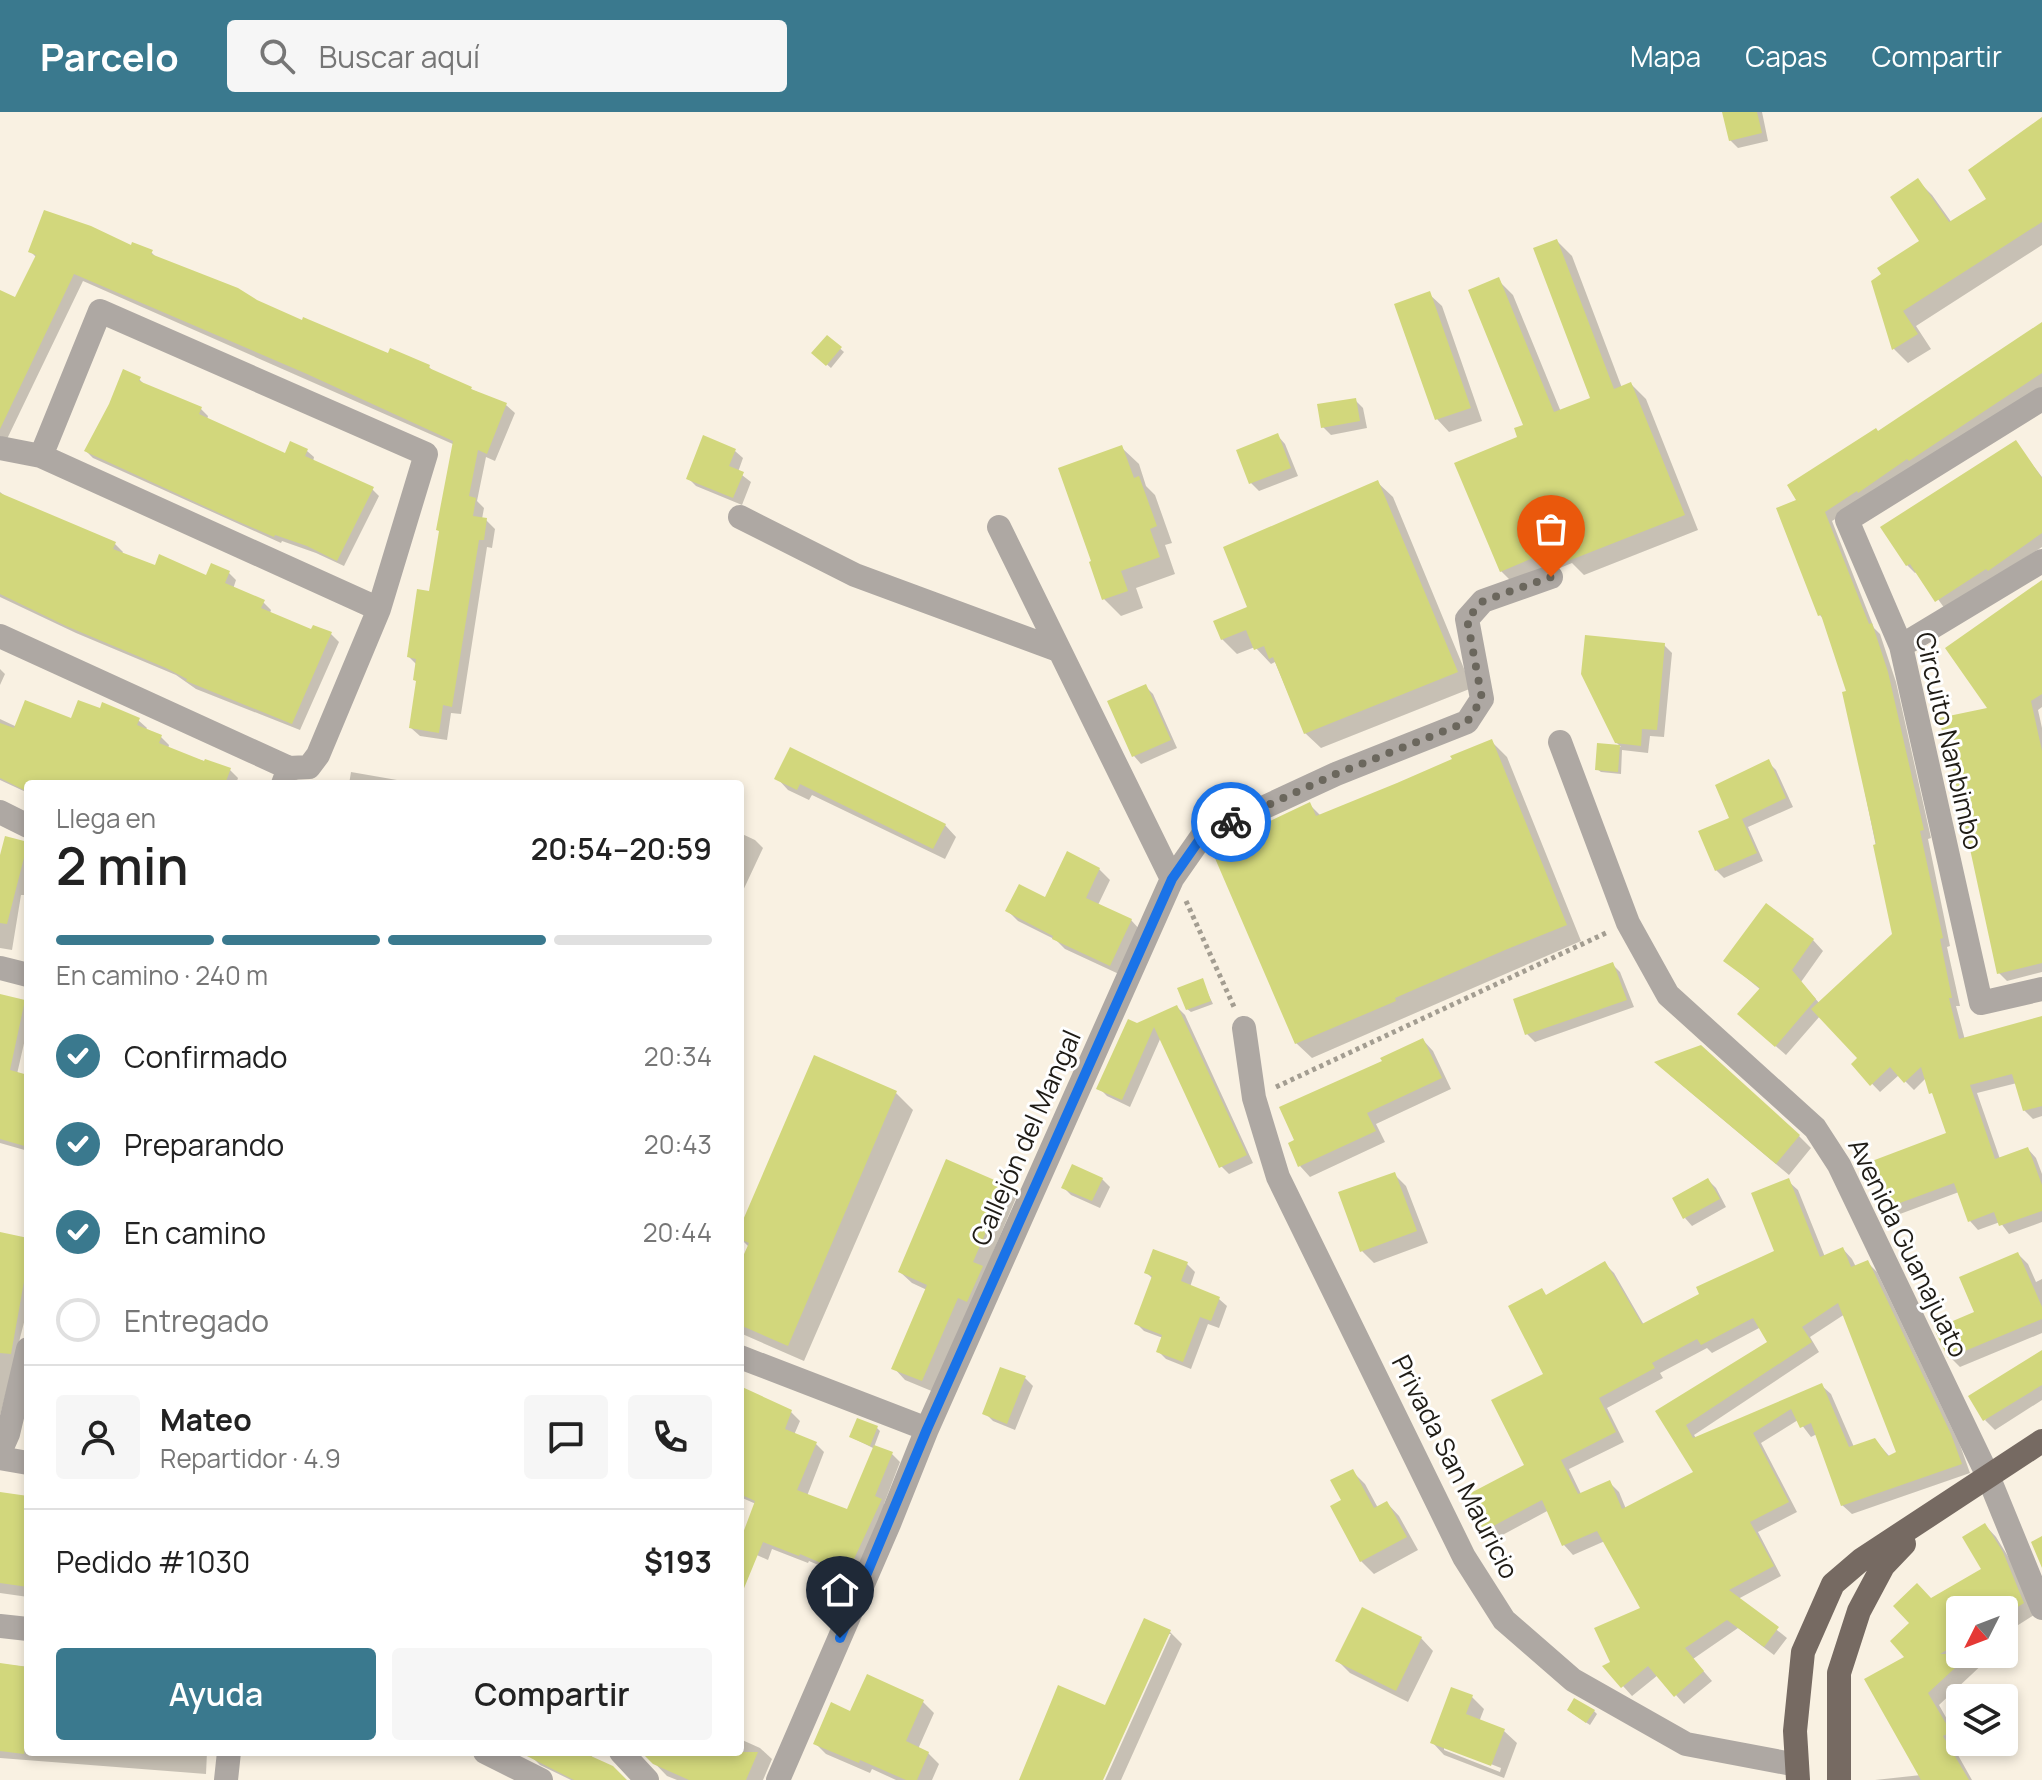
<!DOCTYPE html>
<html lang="es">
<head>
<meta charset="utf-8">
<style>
	body { margin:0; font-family:Manrope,sans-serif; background:#f6f6f6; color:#222; height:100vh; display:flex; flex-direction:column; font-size:30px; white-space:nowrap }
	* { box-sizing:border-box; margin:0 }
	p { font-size:26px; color:#767676 }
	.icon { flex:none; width:44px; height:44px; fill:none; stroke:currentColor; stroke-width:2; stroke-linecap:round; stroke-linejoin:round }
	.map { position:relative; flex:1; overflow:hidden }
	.side { position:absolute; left:24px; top:668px; width:720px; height:976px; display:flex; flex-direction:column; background:#fff; border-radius:8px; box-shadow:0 4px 12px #0003 }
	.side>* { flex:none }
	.needle { width:52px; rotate:228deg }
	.fabs { position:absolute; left:1946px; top:1484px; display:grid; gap:16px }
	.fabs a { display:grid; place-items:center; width:72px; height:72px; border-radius:8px; background:#fff; box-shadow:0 4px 12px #0003; font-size:40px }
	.pin { position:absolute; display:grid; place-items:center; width:68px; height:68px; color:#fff; margin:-82px -34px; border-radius:50% 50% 50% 0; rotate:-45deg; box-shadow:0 0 8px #0007 }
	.pin .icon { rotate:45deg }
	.courier { position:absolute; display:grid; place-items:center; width:80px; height:80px; margin:-40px; border:6px solid #1a73e8; border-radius:50%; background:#fff; color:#222; box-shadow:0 2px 10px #0007 }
	.overview em { font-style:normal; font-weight:600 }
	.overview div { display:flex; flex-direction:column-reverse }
	.overview { display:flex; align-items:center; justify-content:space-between; height:136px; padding:0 32px }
	h1 { font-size:52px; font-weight:600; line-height:60px }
	.bar { display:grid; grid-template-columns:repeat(4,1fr); gap:12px 8px; align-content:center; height:96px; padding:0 32px }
	.bar i { height:10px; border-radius:6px; background:#e0e0e0 }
	.bar .selected { background:#3a798e }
	.bar p { grid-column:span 4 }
	.line { display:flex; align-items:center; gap:20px; padding:0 32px; border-top:2px solid #e0e0e0 }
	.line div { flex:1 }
	.round { display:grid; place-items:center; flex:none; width:84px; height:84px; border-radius:8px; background:#f6f6f6 }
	ol { padding:0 32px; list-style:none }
	li { display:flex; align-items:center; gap:24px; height:88px }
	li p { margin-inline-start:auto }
	li .icon { padding:8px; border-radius:50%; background:#3a798e; color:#fff; stroke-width:4 }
	li:last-child { color:#767676 }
	li i { width:44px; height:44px; border:4px solid #e0e0e0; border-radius:50% }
	.primary-button { display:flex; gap:16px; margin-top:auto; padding:16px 32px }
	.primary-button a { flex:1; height:92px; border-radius:8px; background:#3a798e; color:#fff; font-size:32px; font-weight:600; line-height:92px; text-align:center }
	.primary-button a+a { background:#f6f6f6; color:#222 }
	header { display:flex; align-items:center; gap:48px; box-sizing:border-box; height:112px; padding:0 40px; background:#3a798e; color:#fff }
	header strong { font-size:38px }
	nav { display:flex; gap:44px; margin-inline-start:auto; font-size:28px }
	.search { width:560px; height:72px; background:#f6f6f6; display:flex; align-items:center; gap:20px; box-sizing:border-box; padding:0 28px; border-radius:8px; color:#767676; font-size:30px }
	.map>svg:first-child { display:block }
	.shadow { fill:#0003; fill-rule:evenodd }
	.building { fill:#d2d77c; fill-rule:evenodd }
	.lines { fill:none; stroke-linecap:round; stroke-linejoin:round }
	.path { stroke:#a39d91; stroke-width:5; stroke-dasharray:4 4; stroke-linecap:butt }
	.minor { stroke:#aea8a3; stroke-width:24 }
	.major { stroke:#766a62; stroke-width:24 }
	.done { stroke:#6b675d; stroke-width:8; stroke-dasharray:0 14.4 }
	.route { stroke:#1a73e8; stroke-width:10 }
	.labels { text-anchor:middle; stroke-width:6; stroke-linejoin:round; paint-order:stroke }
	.street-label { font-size:26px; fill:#1f1c16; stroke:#fff }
</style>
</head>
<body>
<header>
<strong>Parcelo</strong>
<div class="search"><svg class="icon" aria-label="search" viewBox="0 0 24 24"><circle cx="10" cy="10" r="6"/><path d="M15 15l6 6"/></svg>Buscar aquí</div>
<nav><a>Mapa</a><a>Capas</a><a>Compartir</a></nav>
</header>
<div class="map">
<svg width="2042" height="1668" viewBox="0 0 2042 1668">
	<rect width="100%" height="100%" fill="#f9f1e2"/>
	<path class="shadow" d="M1724,0H1762L1768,29L1738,36L1730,28Z
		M2042,17V133L1916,214L1931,237L1908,251L1894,237L1873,170L1922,130L1918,69L1932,83L1952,111L1989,87Z
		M1557,129L1572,144L1622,276L1631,272L1646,287L1698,418L1584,463L1572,451L1516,474L1501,459L1520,326L1526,314L1498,168L1513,183L1561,300L1593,287Z
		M132,135L151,140L158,147L303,210L389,244L429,255L435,261L506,293L515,301L495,349L486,345L477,389L484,396L482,407L486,408L495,417L492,436L487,435L461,602L451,601L447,628L420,624L411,616L418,570L417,553L409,545L431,481L455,333L83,169L7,327L0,324V180L16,188L37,146L30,139Z
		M1429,182L1442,194L1482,309L1449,320L1437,307Z
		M2042,212V275L1919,356L1832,409L1874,516L1880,522L1896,570L1931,726L1928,727L1950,834L1947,835L1960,894H1956L1965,928L2042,906V1004L2033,1007L2024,998L2017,971L1977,981L2000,1047L2028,1037L2036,1046L2042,1062V1110L2009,1122L2000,1110L1978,1118L1970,1109L1959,1080L1900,1102L1891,1094L1949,1023L1927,965L1914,978L1899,963L1880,980L1853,952L1860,946L1820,904L1786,943L1750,912L1761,878L1726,849L1813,828L1823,839L1801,870L1820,892L1894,823L1845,582L1849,581L1824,508L1820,503L1799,388L1878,321Z
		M827,225L844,240L831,256L814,241Z
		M139,267L146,274L201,297L208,304L207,308L286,343L307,339L314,345L313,350L372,377L379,384L344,454L316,441L282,429L281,431L93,346L86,339Z
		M1355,288L1363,296L1367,316L1331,323L1323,315Z
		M1278,324L1285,332L1298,364L1259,379L1251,371Z
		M2015,330L2042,365V435L1945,497L1918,459L1915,461L1907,453Z
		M1122,336L1139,352L1146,374L1155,383L1172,431L1165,433L1175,462L1136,476L1143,496L1121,504L1104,487Z
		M735,339L743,346L738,360L751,370L742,393L696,374L688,366Z
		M1377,370L1393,385L1472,576L1321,636L1305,621L1275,550L1271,552L1255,535L1237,542L1222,527Z
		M0,380L10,388L115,432L123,440L121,443L156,456L207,466L229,461L236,468L233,477L263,490L271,498L270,501L312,519L331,522L339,530L300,618L196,577L176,563L76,521L0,485Z
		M2042,470V595L2038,598L2042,616V860L2007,869L1999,861L1954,652L1950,649L1990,597Z
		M1664,533L1672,541L1664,625L1650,624L1648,641L1622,638L1621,662L1601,660L1597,657L1599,633L1621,635L1616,630Z
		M0,557L5,562L0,573Z
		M1145,574L1153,582L1177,636L1141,652L1134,644Z
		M0,607L17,615L72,608H138L147,616L145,619L161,625L169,633L168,637L230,658L238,666L237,669L244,672H28V681L0,668Z
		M1492,630L1507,645L1581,829L1312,946L1296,931L1310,693L1321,704L1398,673Z
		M791,638L945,713L956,725L945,747L812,683L809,688L788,678L777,666Z
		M1768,650L1776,658L1793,695L1748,715L1763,749L1724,766L1716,758L1732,707Z
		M351,660L420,672H349Z
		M740,721L755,728L763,736L740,785Z
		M27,732L28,767L24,783H21L12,838L0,836V751Z
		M1099,757L1110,768L1098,793L1131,808L1141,819L1121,863L1065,837L1056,828L1018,809L1007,798L1046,788Z
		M1612,852L1620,860L1634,895L1535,930L1527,922Z
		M1202,869L1213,892L1191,900L1187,897Z
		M0,884L24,890L28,894V914L17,962L28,965V1039L0,1031Z
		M1177,895L1185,903L1253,1051L1229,1062L1221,1054L1161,925L1130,995L1107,984L1099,976L1137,913Z
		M1423,928L1433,939L1451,977L1376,1012L1385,1030L1310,1065L1300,1054L1385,950Z
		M1669,962L1799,1024L1811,1036L1789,1063Z
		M896,981L913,998L804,1249L740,1221V1156L749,1135L740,1126V1120Z
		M1394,1062L1406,1074L1428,1131L1374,1151L1362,1139Z
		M1102,1067L1110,1075L1100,1096L1071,1083L1063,1075Z
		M1708,1068L1716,1076L1726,1095L1692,1114L1685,1106Z
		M1788,1069L1798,1078L1825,1145L1843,1137L1852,1147L1856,1155L1867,1150L1877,1160L1960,1333L1970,1361L1852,1402L1842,1393L1817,1322L1811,1325L1798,1308L1761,1331L1797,1400L1758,1420L1781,1464L1738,1487L1787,1526L1774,1543L1738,1516L1693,1547L1712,1569L1684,1592L1658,1563L1632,1584L1605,1554L1612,1550L1643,1496L1605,1429L1573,1443L1564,1433L1549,1398L1495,1427L1486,1418L1526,1354L1546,1263L1547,1184L1604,1151L1614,1161L1644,1213L1777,1140ZM1845,1202L1898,1341L1890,1345L1875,1328L1854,1335L1831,1282L1821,1273L1696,1326L1694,1323L1819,1240L1810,1225ZM1761,1215L1769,1230L1658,1300L1696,1361L1626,1397L1619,1380L1609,1370L1581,1382L1569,1357L1624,1330L1607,1296L1663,1266L1660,1261L1707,1236L1712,1241Z
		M1005,1075L1016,1086L934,1280L905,1268L894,1256L927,1178L912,1171L900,1160Z
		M0,1122L28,1128V1195L0,1304Z
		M1154,1139L1187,1152L1195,1160L1190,1175L1219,1187L1227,1194L1219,1216L1208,1212L1191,1257L1166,1247L1158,1239L1163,1226L1144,1219L1136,1211L1153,1167L1147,1161Z
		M2018,1142L2028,1152L2036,1170L2042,1167V1221L1960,1255L1950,1245Z
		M2042,1240V1288L1995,1318L1985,1308Z
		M1025,1266L1033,1274L1015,1318L993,1309L985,1301Z
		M740,1276L791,1300L800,1309L794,1323L816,1332L824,1340L807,1384L848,1400L875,1337L851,1325L877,1316L880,1319L874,1335L891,1341L900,1350L884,1392L889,1397L855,1469L809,1449L808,1451L772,1437L768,1448L750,1440L756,1392L740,1385Z
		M1352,1359L1365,1372L1378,1396L1387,1391L1399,1404L1418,1438L1374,1462L1361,1449L1343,1389Z
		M0,1382L28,1386V1485L0,1481Z
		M1985,1413L1996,1425L2014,1454L2034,1503L2004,1522V1498H1960V1542H1982L1987,1548L1939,1593L1961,1632L1954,1636L1972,1668H1875L1921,1663L1907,1545L1932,1489L1984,1457Z
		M1145,1509L1170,1520L1182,1532L1121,1668H1105L1171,1522H1167L1101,1668H1021L1059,1576L1106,1596Z
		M1421,1526L1433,1539L1408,1590L1350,1561L1338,1549Z
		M0,1552L28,1555V1640H207L206,1662L0,1646Z
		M1472,1585L1484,1597L1479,1610L1504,1619L1517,1631L1504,1666L1444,1643L1432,1630ZM1444,1634L1501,1656L1500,1660L1444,1638Z
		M923,1590L934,1601L918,1637L928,1641L939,1652L932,1668H896L872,1657L870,1661L826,1642L815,1631L851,1602Z
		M1594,1599L1597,1602L1590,1613L1572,1601Z
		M740,1627L760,1636L772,1647L763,1668H677L667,1664L644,1640H740Z
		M534,1640H594L591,1646L624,1668H571L540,1653L532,1645Z"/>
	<path class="building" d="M1722,0H1757L1762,21L1729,29Z
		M2042,5V110L1903,199L1918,222L1892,238L1871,169L1881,162L1877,156L1919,129L1890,85L1918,66L1949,110L1986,87L1968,58Z
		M44,98L91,114L131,133L132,130L153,138L151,142L238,176L257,188L302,208L303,205L388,241L390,236L430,253L429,256L472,275L471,277L507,291L487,342L478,338L469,384L476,386L473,404L487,406L484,428H479L452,595L443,593L439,621L409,616L416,569L413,568L416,547L407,545L417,477L429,479L439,419L436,418L453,329L307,262L74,162L0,317V178L15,185L36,143L28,140Z
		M1557,127L1614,277L1631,270L1685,403L1568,449L1561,434L1500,460L1454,351L1517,325L1514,316L1523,313L1468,178L1499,165L1554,300L1590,286L1533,136Z
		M1430,179L1471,296L1435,308L1394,192Z
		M2042,210V261L1909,349L1907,347L1858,381L1857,379L1825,400L1869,512L1872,511L1888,560L1924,718L1920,719L1943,826L1940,827L1952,886H1949L1959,927L2042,904V994L2023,999L2012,962L1970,973L1995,1047L2028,1035L2042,1073V1099L1999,1114L1994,1100L1968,1110L1954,1071L1889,1095L1872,1049L1946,1021L1932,981L1929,982L1921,955L1904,971L1890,955L1870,974L1851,952L1857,946L1811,897L1892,822L1873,733L1876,732L1842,580L1846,579L1821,503L1818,504L1776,396L1796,388L1787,373L1876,316L1878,319Z
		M827,223L842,235L826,254L811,241Z
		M123,257L141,265L139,269L202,295L199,302L285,341L290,329L308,337L305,344L374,375L337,449L307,434L275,423L274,425L230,406L84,339L109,292Z
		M1356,286L1360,309L1321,316L1317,292Z
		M1278,321L1291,356L1249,372L1236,338Z
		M703,323L736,337L729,354L744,360L733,386L686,367Z
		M2016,328L2042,366V421L1988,459L1986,457L1935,490L1910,452L1906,454L1880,415Z
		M1122,333L1134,366L1139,364L1157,414L1150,417L1160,445L1121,459L1128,479L1102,488L1089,450L1091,449L1058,356Z
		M1378,368L1458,560L1304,622L1273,545L1269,547L1264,534L1254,538L1246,518L1221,528L1213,509L1247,495L1223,435Z
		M0,381L116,430L113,437L155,453L159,442L206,463L211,451L230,459L225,471L265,488L261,496L311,517L313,513L332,520L292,612L186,569L187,567L166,556L66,514L0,482Z
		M2042,468V582L2031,589L2042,639V851L1997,862L1951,649L1949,650L1939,606L1987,596L1945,536Z
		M1585,523L1665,531L1657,618L1642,617L1641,634L1615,631L1581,562Z
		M1146,572L1171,628L1132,645L1107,589Z
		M25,588L71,606L78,588L100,596L102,590L140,606L137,613L162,623L159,631L204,649L205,647L231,656L225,672H28V680L0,666V611L14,616Z
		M1492,627L1567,813L1505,838L1395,886L1396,889L1295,932L1211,737L1310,690L1316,704L1397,671L1452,647L1450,644Z
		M1597,631L1620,633L1618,660L1595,658Z
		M790,635L946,712L933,737L800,672L797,678L774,667Z
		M1769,647L1786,686L1742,707L1757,741L1715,759L1698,719L1729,706L1715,673Z
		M5,724L28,730L7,812L0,811V743Z
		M1067,739L1100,756L1086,786L1132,807L1110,854L1052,827L1053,824L1005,799L1019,772L1045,785Z
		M1766,791L1814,827L1792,858L1816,887L1775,935L1737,902L1760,876L1723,849Z
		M1613,850L1627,888L1525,923L1513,887Z
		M1203,866L1211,889L1186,898L1177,876Z
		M0,882L25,888L10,958L28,963V1035L0,1027Z
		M1177,893L1247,1043L1219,1056L1154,915L1122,988L1096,977L1128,907L1137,911Z
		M1423,926L1442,966L1367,1001L1376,1019L1298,1055L1288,1031L1294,1028L1279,995L1382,949L1380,946Z
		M1701,933L1800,1023L1776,1052L1654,950Z
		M814,943L897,979L788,1234L740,1213V1151L749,1131L740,1127V1115Z
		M946,1047L1006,1073L973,1150L983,1154L967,1190L958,1186L922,1269L891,1257L927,1173L898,1160Z
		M1072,1052L1103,1066L1092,1089L1061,1076Z
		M1395,1060L1417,1119L1360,1140L1338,1080Z
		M1708,1066L1720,1087L1683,1107L1672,1086Z
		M1789,1066L1820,1145L1843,1135L1851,1155L1868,1148L1951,1322L1962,1352L1841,1394L1811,1311L1800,1316L1791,1297L1753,1321L1789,1390L1750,1410L1774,1454L1729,1478L1779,1515L1764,1535L1727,1508L1685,1536L1704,1559L1674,1585L1648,1554L1621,1576L1602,1554L1610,1550L1594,1516L1640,1496L1597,1419L1562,1434L1542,1388L1484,1419L1465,1384L1524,1353L1491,1288L1543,1262L1508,1194L1542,1176L1546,1183L1605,1149L1642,1212L1699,1182L1696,1175L1774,1139L1751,1081ZM1838,1191L1896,1340L1888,1344L1875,1326L1849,1335L1822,1271L1693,1326L1686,1313L1812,1230L1802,1215ZM1753,1206L1767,1230L1655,1299L1693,1360L1622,1397L1610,1368L1578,1382L1561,1348L1616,1320L1599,1286L1655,1256L1652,1251L1697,1227L1701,1233Z
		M0,1120L28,1126V1164H25L11,1242L0,1241Z
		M1153,1137L1188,1150L1181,1169L1220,1185L1211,1209L1200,1205L1183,1250L1156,1240L1162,1223L1134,1212L1152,1164L1144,1161Z
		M2018,1140L2042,1195V1207L1948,1246L1934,1217L1974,1200L1959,1165Z
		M2042,1238V1273L1983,1309L1968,1284Z
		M1000,1255L1026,1264L1007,1312L982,1302Z
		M740,1274L792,1298L785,1317L817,1330L797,1378L847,1397L874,1333L893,1340L875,1384L882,1387L847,1462L800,1442L799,1444L763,1430L740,1486V1429L755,1389L740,1382Z
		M857,1306L878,1314L870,1334L849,1325Z
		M1353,1357L1374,1396L1387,1389L1407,1425L1360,1450L1330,1394L1341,1388L1330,1368Z
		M0,1380L28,1384V1475L0,1471Z
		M1985,1411L2003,1440L2024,1491L2013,1498H1960V1530L1940,1542H1970L1928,1581L1951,1620L1943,1624L1969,1668H1921L1864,1567L1904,1545L1890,1529L1909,1511L1893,1494L1917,1471L1931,1486L1981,1457L1962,1425Z
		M2042,1424V1456L2031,1430Z
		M1362,1495L1422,1525L1396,1579L1335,1549Z
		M1144,1506L1171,1518L1103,1668H1019L1058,1573L1105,1593Z
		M0,1551L28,1555V1606L24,1642L0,1639Z
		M867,1562L924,1588L906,1629L929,1640L917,1668H906L860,1648L859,1651L813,1632L831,1590L850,1599Z
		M1451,1575L1473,1583L1466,1602L1505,1617L1491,1654L1430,1631Z
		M1574,1586L1595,1598L1586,1611L1567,1598Z
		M519,1640H582L613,1654L627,1668H574Z
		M641,1640H758L746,1668H689L653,1652Z"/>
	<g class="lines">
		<path class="path" d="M1186,789L1235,897
			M1276,975L1608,820"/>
		<path class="minor" d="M2042,287L1847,408L1901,534L1981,891L2042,877
			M0,336L41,344L379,497
			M41,344L100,199L426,342L379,497L318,643L309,655L289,656L283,672
			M740,405L855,463L1058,538
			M999,415L1172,767
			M0,524L289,656
			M1901,534L2042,449
			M1560,630L1628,811L1668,883L1815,1016L1839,1053L1988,1364L2042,1496
			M0,700L28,714
			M0,856L28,863
			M1244,916L1254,986L1278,1065L1464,1445L1504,1508L1573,1568L1686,1632L1797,1653
			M740,1245L927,1317
			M0,1340L8,1322L28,1237
			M0,1346L28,1351
			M0,1514L28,1517
			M485,1640L541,1668
			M621,1640L647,1668
			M226,1668L229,1640
			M778,1668L889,1412L927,1317L1172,767L1202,724L1336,662L1467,610L1482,587L1467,507L1483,489L1551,465"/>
		<path class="major" d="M1798,1668L1795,1619L1803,1540L1833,1472L1861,1448L2042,1329
			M1839,1668V1561L1859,1499L1883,1454L1904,1432"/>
	</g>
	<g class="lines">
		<path class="done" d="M1231,710L1336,662L1467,610L1482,587L1467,507L1483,489L1551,465"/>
		<path class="route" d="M840,1526L927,1317L1172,767L1202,724L1231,710"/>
	</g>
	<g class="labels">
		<g class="street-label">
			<text transform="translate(1949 629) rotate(77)" y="9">Circuito Nanbimbo</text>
			<text transform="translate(1026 1026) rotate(-66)" y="9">Callejón del Mangal</text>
			<text transform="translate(1908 1136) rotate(64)" y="9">Avenida Guanajuato</text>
			<text transform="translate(1455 1355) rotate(63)" y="9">Privada San Mauricio</text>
		</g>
	</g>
</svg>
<div class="fabs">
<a><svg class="needle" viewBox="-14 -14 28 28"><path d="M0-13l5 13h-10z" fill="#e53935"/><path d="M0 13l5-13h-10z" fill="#767676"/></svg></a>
<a><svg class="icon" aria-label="layers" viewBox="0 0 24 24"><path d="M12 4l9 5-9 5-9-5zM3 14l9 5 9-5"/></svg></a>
</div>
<div class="pin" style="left:1551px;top:465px;background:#ea580c"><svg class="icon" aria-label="bag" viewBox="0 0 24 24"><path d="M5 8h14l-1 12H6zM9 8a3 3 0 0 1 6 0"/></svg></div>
<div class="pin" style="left:840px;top:1526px;background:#1f2937"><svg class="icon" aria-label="home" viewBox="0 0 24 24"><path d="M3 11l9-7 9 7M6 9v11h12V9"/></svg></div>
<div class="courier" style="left:1231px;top:710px"><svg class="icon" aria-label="bike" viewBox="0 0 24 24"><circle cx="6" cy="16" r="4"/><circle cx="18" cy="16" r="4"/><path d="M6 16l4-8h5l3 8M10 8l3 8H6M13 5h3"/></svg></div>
<section class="side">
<div class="overview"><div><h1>2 min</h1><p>Llega en</p></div><em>20:54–20:59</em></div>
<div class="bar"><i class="selected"></i><i class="selected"></i><i class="selected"></i><i></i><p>En camino · 240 m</p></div>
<ol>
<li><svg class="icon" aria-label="check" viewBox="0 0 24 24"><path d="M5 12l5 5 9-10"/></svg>Confirmado<p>20:34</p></li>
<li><svg class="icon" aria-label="check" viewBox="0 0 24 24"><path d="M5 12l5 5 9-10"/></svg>Preparando<p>20:43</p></li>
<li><svg class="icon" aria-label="check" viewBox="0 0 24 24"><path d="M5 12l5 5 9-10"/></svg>En camino<p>20:44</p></li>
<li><i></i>Entregado</li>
</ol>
<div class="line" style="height:144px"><a class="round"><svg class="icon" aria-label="person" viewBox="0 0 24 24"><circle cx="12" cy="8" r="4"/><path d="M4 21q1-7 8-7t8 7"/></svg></a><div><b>Mateo</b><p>Repartidor · 4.9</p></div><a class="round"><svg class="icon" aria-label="chat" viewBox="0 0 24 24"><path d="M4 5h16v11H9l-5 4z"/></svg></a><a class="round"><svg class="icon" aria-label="phone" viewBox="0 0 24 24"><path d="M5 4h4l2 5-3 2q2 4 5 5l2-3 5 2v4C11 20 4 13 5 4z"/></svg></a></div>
<div class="line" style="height:104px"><div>Pedido #1030</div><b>$193</b></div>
<div class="primary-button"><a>Ayuda</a><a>Compartir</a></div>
</section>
</div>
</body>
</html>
